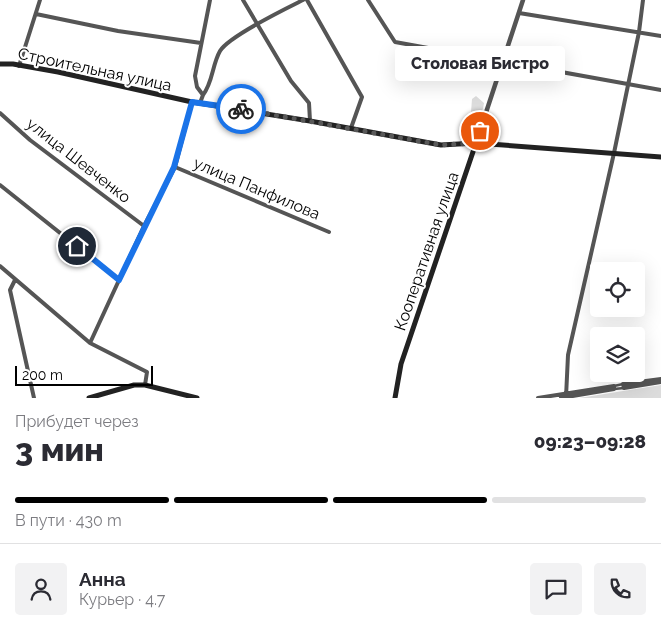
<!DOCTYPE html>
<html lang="ru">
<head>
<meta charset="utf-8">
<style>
	body { margin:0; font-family:Raleway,sans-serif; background:#f2f2f3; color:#2b2b33; height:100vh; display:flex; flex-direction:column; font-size:19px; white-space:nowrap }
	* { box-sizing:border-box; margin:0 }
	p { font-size:16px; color:#7c7c81 }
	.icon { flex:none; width:28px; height:28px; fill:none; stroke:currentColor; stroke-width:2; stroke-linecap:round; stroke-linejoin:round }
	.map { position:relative; height:398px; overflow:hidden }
	.drawer { display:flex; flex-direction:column; background:#fff; flex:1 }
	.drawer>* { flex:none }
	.tools { position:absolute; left:590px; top:262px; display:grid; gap:10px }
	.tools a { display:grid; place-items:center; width:55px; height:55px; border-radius:5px; background:#fff; box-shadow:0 5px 20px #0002; font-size:25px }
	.scale { position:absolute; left:15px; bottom:12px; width:138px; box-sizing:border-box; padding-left:5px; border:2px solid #000; border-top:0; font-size:14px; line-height:18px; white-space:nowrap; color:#000; -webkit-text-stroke:4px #fff; paint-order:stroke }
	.pin { position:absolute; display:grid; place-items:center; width:42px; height:42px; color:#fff; margin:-21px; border:2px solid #fff; border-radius:50%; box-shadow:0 1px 5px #0007 }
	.courier { position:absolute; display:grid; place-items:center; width:50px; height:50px; margin:-25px; border:4px solid #1a73e8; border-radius:50%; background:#fff; color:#222; box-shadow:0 1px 6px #0007 }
	.bubble { position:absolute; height:35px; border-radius:5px; background:#fff; box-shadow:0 5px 20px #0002; font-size:16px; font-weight:800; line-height:35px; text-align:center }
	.summary em { font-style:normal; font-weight:800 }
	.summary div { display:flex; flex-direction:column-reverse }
	.summary { display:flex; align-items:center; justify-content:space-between; height:85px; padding:0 15px }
	h1 { font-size:32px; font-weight:800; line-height:38px }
	.bar { display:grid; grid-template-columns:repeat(4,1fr); gap:8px 5px; align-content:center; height:60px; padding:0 15px }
	.bar i { height:6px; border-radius:4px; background:#e1e1e2 }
	.bar .active { background:#000 }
	.bar p { grid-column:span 4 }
	.line { display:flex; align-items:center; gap:12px; padding:0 15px; border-top:1px solid #e1e1e2 }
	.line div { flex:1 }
	.round { display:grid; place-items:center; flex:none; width:52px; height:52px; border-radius:5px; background:#f2f2f3 }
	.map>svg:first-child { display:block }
	.green { fill:#dcdcdc }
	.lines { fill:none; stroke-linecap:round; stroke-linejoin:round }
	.pedestrian { stroke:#555; stroke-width:2.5 }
	.minor { stroke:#555; stroke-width:4 }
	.tertiary { stroke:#555; stroke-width:4.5 }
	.secondary { stroke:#222; stroke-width:5 }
	.done { stroke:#595959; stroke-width:5; stroke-dasharray:0 9 }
	.route { stroke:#1a73e8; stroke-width:6 }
	.labels { text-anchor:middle; stroke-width:4; stroke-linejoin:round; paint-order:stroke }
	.street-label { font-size:16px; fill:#000; stroke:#fff }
</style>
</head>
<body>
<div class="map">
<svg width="661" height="398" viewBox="0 0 661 398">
	<rect width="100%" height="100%" fill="#fff"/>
	<path class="green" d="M476,96L484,103L483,109L479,114L471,112L472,99Z
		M467,119L478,121L479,124L469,137H462L460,134L462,124Z
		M661,385V398H579Z"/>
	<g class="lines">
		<path class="pedestrian" d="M614,386L623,384
			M614,389L624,388"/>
		<path class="minor" d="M243,0L291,81L309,103L310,121
			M307,0L362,97L351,128
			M368,0L395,42L661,90
			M519,13L661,36
			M36,14L118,31L201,43
			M19,66L40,0
			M203,95C213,82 212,65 220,51C229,36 285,9 303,0
			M200,103L203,95L197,87L195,76L210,0
			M0,113L30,140L144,226
			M175,167L329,232
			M0,185L119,280
			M0,266L90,343L147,372L145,385
			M15,280L10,290L34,398
			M90,343L144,226L175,167L192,102
			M661,379L623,384L624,388L661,382
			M566,397L568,355L614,153L639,32L643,0
			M538,398L614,386V389L561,398"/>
		<path class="tertiary" d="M476,143L523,0"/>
		<path class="secondary" d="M0,64H13L58,72L192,102L310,121L441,145L476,143L661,157
			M89,398L134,385H145L197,398
			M395,398L401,364L476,143"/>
	</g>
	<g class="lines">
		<path class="done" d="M241,109L441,145L476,143L480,131"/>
		<path class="route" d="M77,246L119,280L174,167L192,102L241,109"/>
	</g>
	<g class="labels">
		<g class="street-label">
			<text transform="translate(95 69) rotate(12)" y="6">Строительная улица</text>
			<text transform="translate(79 160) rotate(38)" y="6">улица Шевченко</text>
			<text transform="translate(257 188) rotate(23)" y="6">улица Панфилова</text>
			<text transform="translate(426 251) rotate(-71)" y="6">Кооперативная улица</text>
		</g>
	</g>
</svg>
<div class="tools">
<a><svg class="icon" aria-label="locate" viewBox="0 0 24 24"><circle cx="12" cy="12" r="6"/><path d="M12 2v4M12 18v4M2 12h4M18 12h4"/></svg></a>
<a><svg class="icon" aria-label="layers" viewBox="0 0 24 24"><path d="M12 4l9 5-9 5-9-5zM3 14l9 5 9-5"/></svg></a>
</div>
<div class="scale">200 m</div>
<div class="pin" style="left:480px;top:131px;background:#ea580c"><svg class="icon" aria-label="bag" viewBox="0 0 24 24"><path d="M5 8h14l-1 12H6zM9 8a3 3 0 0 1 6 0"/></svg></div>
<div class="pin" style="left:77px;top:246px;background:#1f2937"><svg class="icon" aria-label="home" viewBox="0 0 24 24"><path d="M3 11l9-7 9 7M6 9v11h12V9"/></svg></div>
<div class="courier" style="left:241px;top:109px"><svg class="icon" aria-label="bike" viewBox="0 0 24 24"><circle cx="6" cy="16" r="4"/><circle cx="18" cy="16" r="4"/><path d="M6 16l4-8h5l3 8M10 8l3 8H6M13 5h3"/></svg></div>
<div class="bubble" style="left:395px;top:46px;width:170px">Столовая Бистро</div>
</div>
<section class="drawer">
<div class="summary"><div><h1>3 мин</h1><p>Прибудет через</p></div><em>09:23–09:28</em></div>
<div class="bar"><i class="active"></i><i class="active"></i><i class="active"></i><i></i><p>В пути · 430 m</p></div>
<div class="line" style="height:90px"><a class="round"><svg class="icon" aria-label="person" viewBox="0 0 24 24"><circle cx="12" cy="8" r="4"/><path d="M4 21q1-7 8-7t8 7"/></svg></a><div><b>Анна</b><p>Курьер · 4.7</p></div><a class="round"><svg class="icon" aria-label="chat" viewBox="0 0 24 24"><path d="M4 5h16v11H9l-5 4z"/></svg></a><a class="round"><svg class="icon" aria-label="phone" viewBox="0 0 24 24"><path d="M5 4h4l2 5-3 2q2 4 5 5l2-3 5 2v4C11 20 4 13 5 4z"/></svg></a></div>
</section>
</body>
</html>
